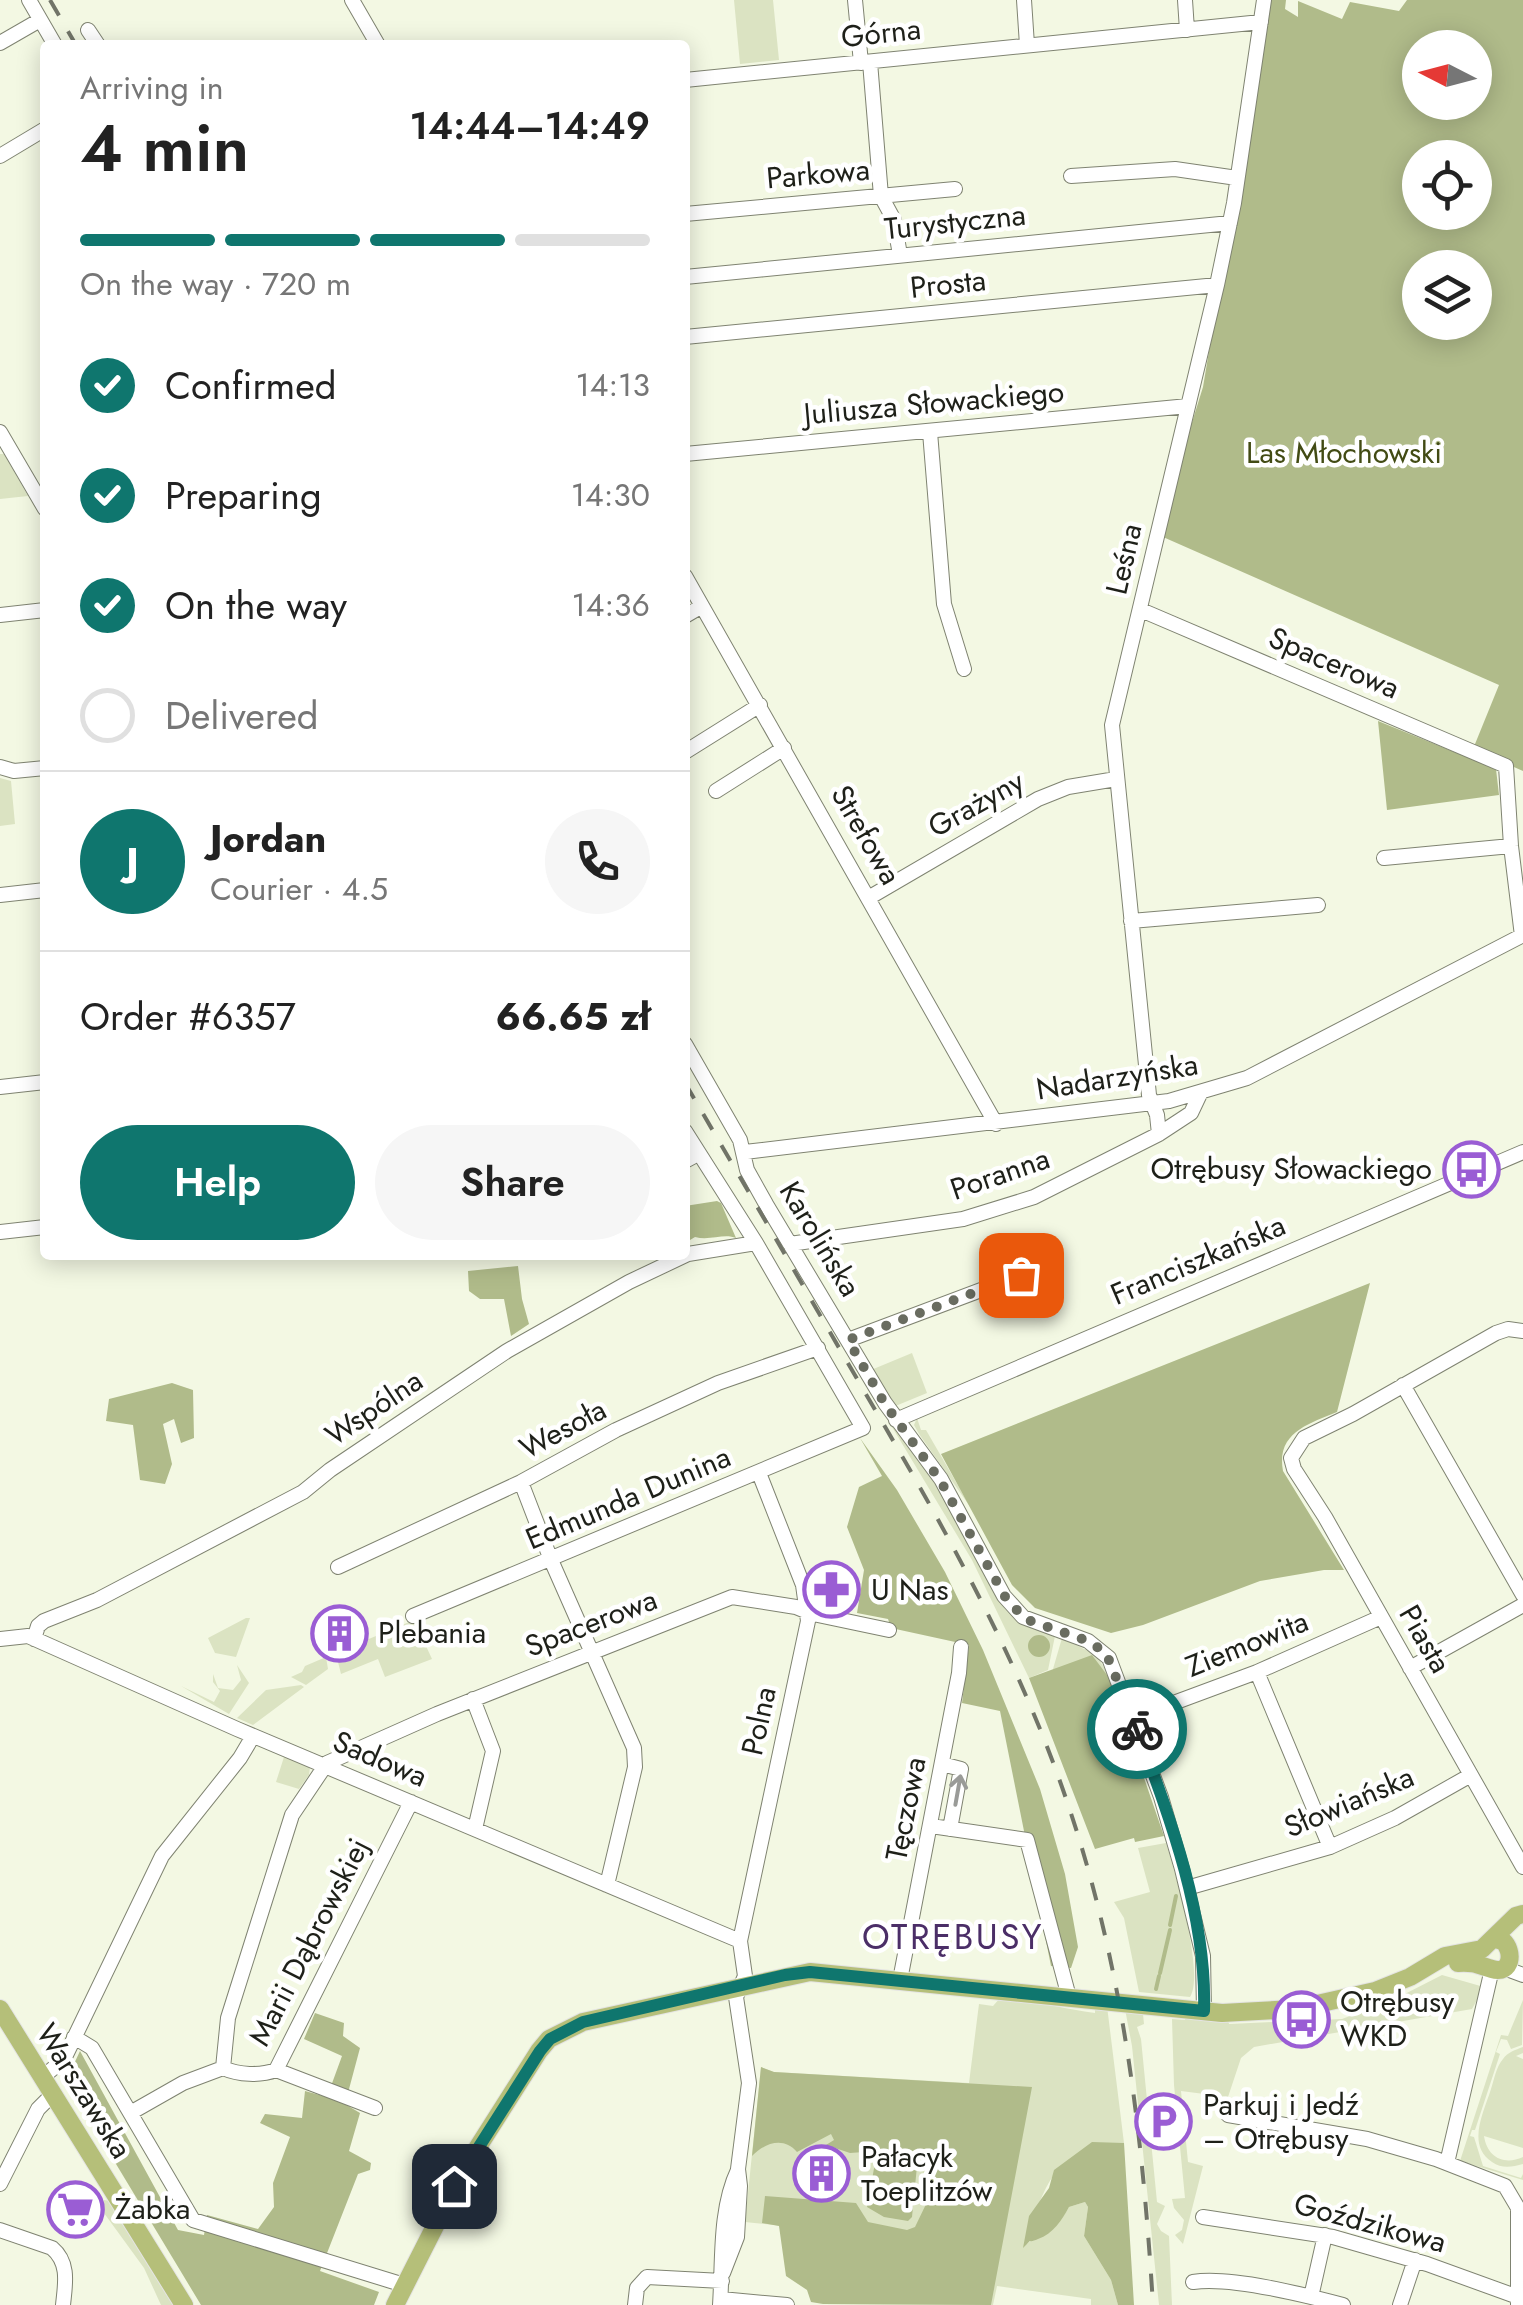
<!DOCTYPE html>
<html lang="en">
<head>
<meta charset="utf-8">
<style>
	body { margin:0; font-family:Jost,sans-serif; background:#f6f6f6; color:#222; height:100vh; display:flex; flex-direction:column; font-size:38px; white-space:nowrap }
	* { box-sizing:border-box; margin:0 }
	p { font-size:32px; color:#767676 }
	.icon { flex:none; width:55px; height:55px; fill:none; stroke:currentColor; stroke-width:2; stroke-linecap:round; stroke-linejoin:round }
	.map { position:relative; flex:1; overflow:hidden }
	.side { position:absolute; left:40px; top:40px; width:650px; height:1220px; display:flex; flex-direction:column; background:#fff; border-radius:10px; box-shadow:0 5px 25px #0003 }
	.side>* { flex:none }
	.needle { width:65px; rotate:276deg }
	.tools { position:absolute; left:1402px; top:30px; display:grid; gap:20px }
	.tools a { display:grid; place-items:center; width:90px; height:90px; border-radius:50%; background:#fff; box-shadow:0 5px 25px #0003; font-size:50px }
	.pin { position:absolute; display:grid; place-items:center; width:85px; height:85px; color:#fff; margin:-42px; border-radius:20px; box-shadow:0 5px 15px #0006 }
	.courier { position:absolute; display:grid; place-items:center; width:100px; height:100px; margin:-50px; border:8px solid #0f766e; border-radius:50%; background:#fff; color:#222; box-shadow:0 2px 12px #0007 }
	.summary em { font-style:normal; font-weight:600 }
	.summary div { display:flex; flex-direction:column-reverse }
	.summary { display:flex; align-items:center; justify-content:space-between; height:170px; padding:0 40px }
	h1 { font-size:65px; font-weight:600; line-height:75px }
	.bar { display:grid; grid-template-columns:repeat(4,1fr); gap:15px 10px; align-content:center; height:120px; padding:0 40px }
	.bar i { height:12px; border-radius:8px; background:#e0e0e0 }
	.bar .on { background:#0f766e }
	.bar p { grid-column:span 4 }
	.line { display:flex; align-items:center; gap:25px; padding:0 40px; border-top:2px solid #e0e0e0 }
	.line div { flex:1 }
	.round { display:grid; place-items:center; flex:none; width:105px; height:105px; border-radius:52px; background:#f6f6f6 }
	ol { padding:0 40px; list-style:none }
	li { display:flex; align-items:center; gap:30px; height:110px }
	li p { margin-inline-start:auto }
	li .icon { padding:10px; border-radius:50%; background:#0f766e; color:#fff; stroke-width:4 }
	li:last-child { color:#767676 }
	li i { width:55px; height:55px; border:5px solid #e0e0e0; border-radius:50% }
	.cta { display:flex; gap:20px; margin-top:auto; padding:20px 40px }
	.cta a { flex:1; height:115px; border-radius:60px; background:#0f766e; color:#fff; font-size:40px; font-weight:600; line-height:115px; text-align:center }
	.cta a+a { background:#f6f6f6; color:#222 }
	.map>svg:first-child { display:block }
	.green { fill:#dbe3c2 }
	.forest { fill:#b0bb8a; fill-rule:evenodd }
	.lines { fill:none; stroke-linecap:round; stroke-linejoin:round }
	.stream { stroke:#b0bb8a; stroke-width:4 }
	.minor-casing { stroke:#7f8371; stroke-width:16 }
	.major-casing { stroke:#e4e4e3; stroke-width:20 }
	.minor { stroke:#fff; stroke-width:14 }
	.major { stroke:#b5bf79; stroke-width:18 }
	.rail { stroke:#717468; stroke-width:4; stroke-dasharray:18 18; stroke-linecap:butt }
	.oneway { stroke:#9a9b98 }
	.done { stroke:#696c60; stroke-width:10; stroke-dasharray:0 18 }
	.route { stroke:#0f766e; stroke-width:12 }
	.labels { text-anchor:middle; stroke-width:9; stroke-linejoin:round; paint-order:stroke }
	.street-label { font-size:30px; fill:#1e2019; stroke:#fff }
	.park-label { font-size:30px; fill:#424b14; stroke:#fff }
	.poi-label { font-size:30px; fill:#1e2019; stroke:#fff; text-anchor:start }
	.quarter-label { font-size:35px; letter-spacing:2.5px; fill:#4b2e67; stroke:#fff }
</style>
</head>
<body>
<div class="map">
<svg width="1523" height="2305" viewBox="0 0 1523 2305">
	<rect width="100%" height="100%" fill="#f3f8e3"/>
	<path class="green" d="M734,0H773L779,60L740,64Z
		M0,454H4L28,496L0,499Z
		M0,778L11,781L15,824L0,826Z
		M912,1353L927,1393L893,1407L871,1370Z
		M880,1407L943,1492L1005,1609L1021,1624L1055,1636L1048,1670L1029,1678L972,1560Z
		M917,1418L921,1430H926L971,1508L919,1434L914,1425Z
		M246,1618H250L236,1657L215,1653L208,1638Z
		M414,1620L432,1659L385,1677L378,1659L341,1674L337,1658L345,1649Z
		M1062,1638L1096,1655L1111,1678L1053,1669Z
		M326,1657L328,1669L306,1685L291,1677L302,1672L305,1666Z
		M237,1665L249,1683L229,1714L181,1686L214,1702L220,1691L213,1682V1674L218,1688L233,1690L241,1680Z
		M301,1685L304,1687L253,1725L237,1718L266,1690Z
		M284,1757L310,1767L309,1775L299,1789L276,1782Z
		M1166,1843C1175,1872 1205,1974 1190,1997L1139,1992L1124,1918L1114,1902L1150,1892L1138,1848Z
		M1442,1975L1484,1987L1472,2009L1254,2047L1241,2058L1228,2097L1181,2091L1188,2162L1203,2166L1183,2244L1175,2235L1182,2230L1184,2220L1174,2208L1172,2199L1185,2198L1174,2085L1172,2019L1185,2020L1186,2015L1228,2020L1229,2024L1342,2019L1397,1998Z
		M1001,1997C1033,2000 1062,2009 1095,2013V2005L1107,2006L1124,2143C1050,2151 1047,2183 1024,2246C1044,2231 1055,2232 1069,2207L1085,2202L1088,2207L1084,2236L1111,2280L1118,2305H1091V2299L997,2286L993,2305L823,2304L804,2228L745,2222L761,2067L774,2072L969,2083L979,2004L993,2006Z
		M1523,2000L1522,2045L1511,2049L1507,2040L1501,2039L1496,2052L1500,2054L1475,2130H1472L1470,2136L1474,2137L1483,2166L1521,2178L1523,2174V2180L1460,2161L1501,2035L1508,2036Z
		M1125,2009L1143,2014L1144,2024L1137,2027L1141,2039L1157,2202L1165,2206L1157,2224L1161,2231L1169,2236L1172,2305H1159L1132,2046Z
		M1523,2047V2053L1516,2056L1523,2059V2148L1484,2136C1487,2157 1504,2166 1523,2157V2164C1512,2167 1502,2169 1492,2162C1466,2145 1484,2112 1491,2089C1494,2080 1496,2067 1503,2059C1508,2052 1515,2050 1523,2047Z
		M104,2200L110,2201L174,2305H161L144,2268L104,2213L101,2206Z"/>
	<path class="forest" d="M1268,0H1286L1285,9L1298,17V1L1342,19L1350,2L1399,11L1407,0H1523V771L1473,749L1499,685L1163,537L1176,474L1203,387ZM1420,48H1475V102H1420ZM1420,158H1475V212H1420ZM1420,268H1475V322H1420Z
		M1378,721L1496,769L1499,795L1387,810Z
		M717,1201L721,1203L736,1238C724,1233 710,1241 695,1237L685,1243V1206Z
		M518,1266L522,1299L529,1324L511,1336L504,1299H480L469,1291L468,1271Z
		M1370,1283L1337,1412C1308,1424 1276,1433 1283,1471L1344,1570H1324L1260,1581L1143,1625L1111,1633L1035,1608L1012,1585L941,1454Z
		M172,1383L193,1390L194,1438L181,1443L174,1419L163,1424L172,1464L165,1484L140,1480L133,1425L106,1421L109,1399Z
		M860,1438L897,1490L945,1572L983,1650L1040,1789L1065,1874L1078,1947L1071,1968L1051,1966L1000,1711L962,1703L969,1645L891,1628L888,1619L857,1613L864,1570L847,1527L859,1487L882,1476Z
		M1028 1646a11 11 0 1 1 22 0a11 11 0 1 1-22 0Z
		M1092,1655L1110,1679L1164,1836L1135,1842L1134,1838L1095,1849L1029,1678Z
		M315,2013L344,2023L343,2036L360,2048L345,2104L360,2113L349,2151L371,2163L370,2170L358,2174L320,2271L379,2292L374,2305H201L66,2081L80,2051L178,2230L204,2235L207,2215L258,2229L274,2207L273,2183L290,2137L260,2123L265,2114L302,2118L305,2091L327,2097L342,2056L304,2039Z
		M761,2067L774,2072L1032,2087L991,2305L823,2304L811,2302L807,2290L786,2276L779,2226L762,2223L765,2196L856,2203L868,2222L907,2230L915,2227L929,2198L934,2157L932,2153L891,2150L850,2153L826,2145L834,2140L831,2134L797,2152C784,2137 766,2142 752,2156Z
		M1092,2142L1124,2143L1134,2305H1118L1111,2280L1084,2236L1088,2207L1085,2202L1069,2207C1062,2220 1053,2234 1038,2239C1024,2245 1035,2236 1023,2248L1029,2216L1049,2188L1054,2170Z
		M887,2159L913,2162L917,2166L912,2217L908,2221L884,2217L867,2207L875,2163Z"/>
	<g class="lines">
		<path class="stream" d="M1170,1925L1176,1896
			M1160,1973L1170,1930
			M1156,1989L1159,1976"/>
		<defs>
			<path id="minor" d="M29,0L55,45
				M352,0L378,45
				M855,0L861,63
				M1024,0L1027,45
				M1185,0L1187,30
				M88,30L98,45
				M0,43L40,20
				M870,62L881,196L894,220L900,255
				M685,80L1261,22
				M0,156L45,129
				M1071,176L1175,169L1237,178
				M685,214L955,189
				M685,277L1230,223
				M685,337L1217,285
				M0,432L45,509
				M930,432L944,604L964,669
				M685,454L1188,406
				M685,576L996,1124
				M1141,610L1506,766L1511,846L1522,936
				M0,615L45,610
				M685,616L702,606
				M685,752L760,705
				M0,767L14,771L45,768
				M716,791L784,748
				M1384,858L1511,846
				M0,895L45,890
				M870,897L1038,799L1068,787L1116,779
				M1131,921L1318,905
				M685,1044L740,1140L747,1170L766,1204L885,1403L941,1479L1004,1596L1023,1617L1088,1641L1109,1658L1161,1797L1182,1869L1203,1956L1204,2011
				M0,1087L45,1082
				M1159,1134L1157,1115L1149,1095L1112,725L1217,285L1234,203L1264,0
				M745,1152L1169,1101L1247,1078L1523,935
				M685,1161L698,1154
				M0,1232L45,1227
				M790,1244L963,1219L1034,1197L1159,1134L1191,1113L1200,1094
				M1523,1331L1508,1329L1496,1333L1353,1414L1304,1438L1291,1458L1294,1469L1325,1517L1523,1867
				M848,1340L1021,1275
				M1403,1385L1523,1595
				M896,1420L1523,1152
				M521,1482L551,1560L634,1748L635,1767L607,1885
				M338,1567L521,1482L616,1430L718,1383L818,1348
				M413,1616L863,1428L756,1243L685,1131
				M0,1639L28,1636L237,1729L740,1941
				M34,1639L38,1626L44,1621L97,1600L303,1492L330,1470L507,1351L629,1282L688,1254L756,1243
				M1410,1668L1523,1605
				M1257,1672L1330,1847
				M473,1699L493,1751L475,1829
				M1133,1718L1257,1672L1381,1617
				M942,1764L961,1769L950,1829
				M411,1802L276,2070C260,2076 239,2075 223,2068L228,2018L292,1815L327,1763L437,1714L732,1597L796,1607L813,1614L889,1630
				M931,1826L1027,1840L1069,1997
				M1187,1888L1330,1847L1395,1818L1471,1775
				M1504,1968L1523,1975
				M900,1980L959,1673L961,1647
				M74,2037L92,2048L193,2220L404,2285
				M276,2070L375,2108
				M43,2077L64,2059L162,1856L240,1758L253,1736
				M132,2112L183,2083L223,2068
				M1228,2115L1367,2139L1436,2159L1505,2186L1518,2208V2305
				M1447,2163L1492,1969
				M0,2184L38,2109L53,2094
				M1203,2217L1333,2237L1427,2264L1518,2297
				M0,2230L52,2248C70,2263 65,2285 63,2305
				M723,2273L737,2237L740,2186L738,2169L749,2083L736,1997L745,1976L740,1941L808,1621L803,1585L759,1473
				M1193,2282C1231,2276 1305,2295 1343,2305
				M1311,2297L1325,2235
				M721,2299L787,2305
				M635,2305L637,2288L647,2277L722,2281
				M720,2305C723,2261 719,2210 738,2170
				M1400,2305L1415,2260"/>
			<path id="major" d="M1458,1963C1475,1962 1478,1965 1492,1969C1512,1975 1514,1951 1503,1941L1495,1939
				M0,2009L184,2305
				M395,2305L464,2169L539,2051L549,2039L583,2022L810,1972L1222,2013L1295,2009L1375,1991L1410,1977L1445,1956L1482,1949L1516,1916L1523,1914"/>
		</defs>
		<use href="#minor" class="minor-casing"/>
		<use href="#major" class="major-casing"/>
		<use href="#minor" class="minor"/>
		<use href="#major" class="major"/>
		<path class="rail" d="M50,0L76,45
			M685,1083C746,1187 806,1291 867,1396C941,1522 1013,1648 1062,1787C1122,1957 1142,2126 1153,2305"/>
	</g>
	<defs><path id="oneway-shaft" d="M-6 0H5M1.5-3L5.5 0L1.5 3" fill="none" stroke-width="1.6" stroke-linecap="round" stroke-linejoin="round" transform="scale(2.5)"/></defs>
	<use class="oneway" href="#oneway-shaft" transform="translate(958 1790) rotate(-80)"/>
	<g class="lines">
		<path class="done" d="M1021,1275L848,1340L885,1404L940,1480L1008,1602L1028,1620L1088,1641L1106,1653L1137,1729"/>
		<path class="route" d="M454,2186L540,2051L550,2039L583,2022L785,1975L810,1972L1204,2011C1207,1916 1170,1818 1137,1729"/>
	</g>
	<defs>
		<symbol id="bus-ring" viewBox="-11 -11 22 22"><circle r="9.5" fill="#fff" stroke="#9a5dd4" stroke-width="1.5"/><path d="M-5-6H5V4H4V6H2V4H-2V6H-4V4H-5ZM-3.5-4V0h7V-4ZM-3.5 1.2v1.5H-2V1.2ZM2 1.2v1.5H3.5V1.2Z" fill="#9a5dd4"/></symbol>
		<symbol id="pharmacy-ring" viewBox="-11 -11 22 22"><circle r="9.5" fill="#fff" stroke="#9a5dd4" stroke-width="1.5"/><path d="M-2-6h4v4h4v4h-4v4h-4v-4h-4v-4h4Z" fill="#9a5dd4"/></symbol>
		<symbol id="building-ring" viewBox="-11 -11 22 22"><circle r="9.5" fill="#fff" stroke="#9a5dd4" stroke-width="1.5"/><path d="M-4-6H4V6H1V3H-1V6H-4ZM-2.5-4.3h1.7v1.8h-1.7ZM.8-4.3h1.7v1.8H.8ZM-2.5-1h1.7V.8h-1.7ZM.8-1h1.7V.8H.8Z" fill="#9a5dd4"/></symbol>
		<symbol id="parking-ring" viewBox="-11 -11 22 22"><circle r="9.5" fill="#fff" stroke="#9a5dd4" stroke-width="1.5"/><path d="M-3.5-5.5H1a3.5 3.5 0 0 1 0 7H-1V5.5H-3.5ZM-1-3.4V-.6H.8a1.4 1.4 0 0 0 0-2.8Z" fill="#9a5dd4"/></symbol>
		<symbol id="supermarket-ring" viewBox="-11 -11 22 22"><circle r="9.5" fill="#fff" stroke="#9a5dd4" stroke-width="1.5"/><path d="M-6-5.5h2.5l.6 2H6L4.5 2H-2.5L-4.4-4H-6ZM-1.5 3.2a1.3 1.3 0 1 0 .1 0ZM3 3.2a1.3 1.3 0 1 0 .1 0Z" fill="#9a5dd4"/></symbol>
	</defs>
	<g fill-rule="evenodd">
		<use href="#bus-ring" x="1440" y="1138" width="63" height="63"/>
		<use href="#pharmacy-ring" x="800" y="1558" width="63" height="63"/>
		<use href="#building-ring" x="308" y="1602" width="63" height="63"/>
		<use href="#bus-ring" x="1270" y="1988" width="63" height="63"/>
		<use href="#parking-ring" x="1132" y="2090" width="63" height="63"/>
		<use href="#building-ring" x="790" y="2142" width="63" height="63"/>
		<use href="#supermarket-ring" x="44" y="2178" width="63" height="63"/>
	</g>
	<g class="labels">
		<g class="street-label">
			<text transform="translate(881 33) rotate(-6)" y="10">Górna</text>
			<text transform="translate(818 174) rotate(-5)" y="10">Parkowa</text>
			<text transform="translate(955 222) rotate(-6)" y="10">Turystyczna</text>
			<text transform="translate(948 284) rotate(-6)" y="10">Prosta</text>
			<text transform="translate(934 403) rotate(-5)" y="10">Juliusza Słowackiego</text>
			<text transform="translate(1124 559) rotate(-77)" y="10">Leśna</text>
			<text transform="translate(1334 663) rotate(23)" y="10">Spacerowa</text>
			<text transform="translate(976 804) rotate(-29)" y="10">Grażyny</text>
			<text transform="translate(866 835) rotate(60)" y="10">Strefowa</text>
			<text transform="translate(1117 1077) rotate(-9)" y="10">Nadarzyńska</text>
			<text transform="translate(1000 1174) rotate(-19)" y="10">Poranna</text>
			<text transform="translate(820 1239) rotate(59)" y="10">Karolińska</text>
			<text transform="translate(1198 1260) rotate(-23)" y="10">Franciszkańska</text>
			<text transform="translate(374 1408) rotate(-34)" y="10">Wspólna</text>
			<text transform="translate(563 1429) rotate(-28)" y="10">Wesoła</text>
			<text transform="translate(628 1498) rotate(-23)" y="10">Edmunda Dunina</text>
			<text transform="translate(591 1623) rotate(-21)" y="10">Spacerowa</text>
			<text transform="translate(1425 1639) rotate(60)" y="10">Piasta</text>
			<text transform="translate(1247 1644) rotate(-22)" y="10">Ziemowita</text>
			<text transform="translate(759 1721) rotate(-78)" y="10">Polna</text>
			<text transform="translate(380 1759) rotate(23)" y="10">Sadowa</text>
			<text transform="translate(1349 1802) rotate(-23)" y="10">Słowiańska</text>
			<text transform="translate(906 1809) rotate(-79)" y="10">Tęczowa</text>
			<text transform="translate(309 1942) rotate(-63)" y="10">Marii Dąbrowskiej</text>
			<text transform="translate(84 2091) rotate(58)" y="10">Warszawska</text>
			<text transform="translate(1370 2223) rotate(15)" y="10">Goździkowa</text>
		</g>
		<g class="park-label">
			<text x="1344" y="463">Las Młochowski</text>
		</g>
		<g class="poi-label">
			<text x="1432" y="1179" text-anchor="end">Otrębusy Słowackiego</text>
			<text x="871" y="1600">U Nas</text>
			<text x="378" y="1643">Plebania</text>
			<text x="1340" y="2012">Otrębusy<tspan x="1340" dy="34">WKD</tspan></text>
			<text x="1203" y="2115">Parkuj i Jedź<tspan x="1203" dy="34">– Otrębusy</tspan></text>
			<text x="861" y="2167">Pałacyk<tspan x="861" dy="34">Toeplitzów</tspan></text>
			<text x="115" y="2219">Żabka</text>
		</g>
		<g class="quarter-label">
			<text x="953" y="1949">OTRĘBUSY</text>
		</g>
	</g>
</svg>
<div class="tools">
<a><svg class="needle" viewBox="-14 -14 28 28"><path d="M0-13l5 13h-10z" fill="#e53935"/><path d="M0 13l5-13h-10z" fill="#767676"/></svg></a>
<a><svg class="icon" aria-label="locate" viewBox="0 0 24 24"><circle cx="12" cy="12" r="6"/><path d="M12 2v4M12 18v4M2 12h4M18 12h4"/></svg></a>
<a><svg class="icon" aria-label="layers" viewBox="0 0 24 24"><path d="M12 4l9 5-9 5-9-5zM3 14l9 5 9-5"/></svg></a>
</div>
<div class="pin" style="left:1021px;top:1275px;background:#ea580c"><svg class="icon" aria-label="bag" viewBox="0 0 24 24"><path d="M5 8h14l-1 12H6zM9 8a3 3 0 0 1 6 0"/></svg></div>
<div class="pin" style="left:454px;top:2186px;background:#1f2937"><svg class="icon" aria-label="home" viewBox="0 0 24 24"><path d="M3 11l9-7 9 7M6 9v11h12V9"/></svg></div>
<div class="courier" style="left:1137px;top:1729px"><svg class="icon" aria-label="bike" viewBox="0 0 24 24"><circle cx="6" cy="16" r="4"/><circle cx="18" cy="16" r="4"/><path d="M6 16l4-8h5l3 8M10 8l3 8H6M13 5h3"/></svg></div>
<section class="side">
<div class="summary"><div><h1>4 min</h1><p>Arriving in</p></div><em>14:44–14:49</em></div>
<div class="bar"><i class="on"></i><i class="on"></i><i class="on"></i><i></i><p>On the way · 720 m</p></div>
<ol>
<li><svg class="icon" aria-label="check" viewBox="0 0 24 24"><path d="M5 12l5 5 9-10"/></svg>Confirmed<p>14:13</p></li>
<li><svg class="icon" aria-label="check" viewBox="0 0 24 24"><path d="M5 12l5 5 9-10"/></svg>Preparing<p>14:30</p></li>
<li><svg class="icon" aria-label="check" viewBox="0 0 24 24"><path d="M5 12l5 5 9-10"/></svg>On the way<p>14:36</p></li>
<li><i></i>Delivered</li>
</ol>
<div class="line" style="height:180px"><b class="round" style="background:#0f766e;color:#fff">J</b><div><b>Jordan</b><p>Courier · 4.5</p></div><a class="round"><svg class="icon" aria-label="phone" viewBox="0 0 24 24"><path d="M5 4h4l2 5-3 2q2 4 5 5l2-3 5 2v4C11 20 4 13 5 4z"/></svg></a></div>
<div class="line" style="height:130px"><div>Order #6357</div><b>66.65 zł</b></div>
<div class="cta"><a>Help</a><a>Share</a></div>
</section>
</div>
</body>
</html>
